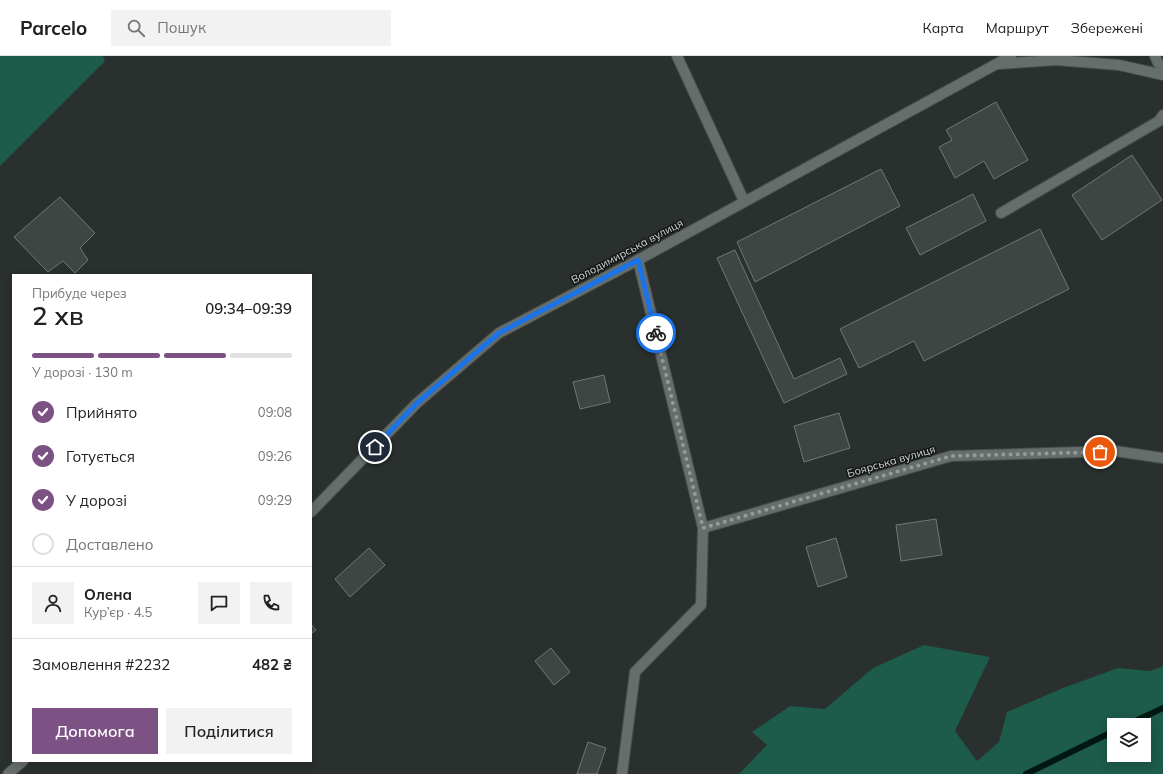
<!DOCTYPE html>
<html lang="uk">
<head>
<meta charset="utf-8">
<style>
	body { margin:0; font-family:Mulish,sans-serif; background:#f2f2f2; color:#202124; height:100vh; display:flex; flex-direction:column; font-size:15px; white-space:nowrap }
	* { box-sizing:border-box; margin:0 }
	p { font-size:13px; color:#757577 }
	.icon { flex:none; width:22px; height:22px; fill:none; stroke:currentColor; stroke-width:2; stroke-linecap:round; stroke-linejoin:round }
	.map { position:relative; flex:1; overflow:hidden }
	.drawer { position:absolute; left:12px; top:218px; width:300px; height:488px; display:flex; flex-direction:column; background:#fff; border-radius:0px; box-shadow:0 2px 10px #0003 }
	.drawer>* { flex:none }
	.controls { position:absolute; left:1107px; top:662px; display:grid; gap:8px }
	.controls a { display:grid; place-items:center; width:44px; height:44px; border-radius:0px; background:#fff; box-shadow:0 2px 10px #0003; font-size:20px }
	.pin { position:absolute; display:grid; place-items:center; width:34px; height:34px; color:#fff; margin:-17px; border:2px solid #fff; border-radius:50%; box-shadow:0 1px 4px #0007 }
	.courier { position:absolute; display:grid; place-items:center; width:40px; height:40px; margin:-20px; border:3px solid #1a73e8; border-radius:50%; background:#fff; color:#222; box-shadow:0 1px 5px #0007 }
	.summary em { font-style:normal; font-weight:600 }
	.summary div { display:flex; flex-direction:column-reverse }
	.summary { display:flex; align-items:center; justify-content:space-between; height:68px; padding:0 20px }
	h1 { font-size:26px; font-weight:600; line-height:30px }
	.bar { display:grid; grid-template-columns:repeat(4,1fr); gap:6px 4px; align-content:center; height:48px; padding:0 20px }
	.bar i { height:5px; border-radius:3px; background:#e0e0e0 }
	.bar .current { background:#7c5184 }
	.bar p { grid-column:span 4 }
	.line { display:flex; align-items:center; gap:10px; padding:0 20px; border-top:1px solid #e0e0e0 }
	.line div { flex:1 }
	.round { display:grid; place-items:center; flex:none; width:42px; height:42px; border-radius:0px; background:#f2f2f2 }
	ol { padding:0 20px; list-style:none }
	li { display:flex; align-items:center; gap:12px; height:44px }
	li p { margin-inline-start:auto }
	li .icon { padding:4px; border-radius:50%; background:#7c5184; color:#fff; stroke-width:4 }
	li:last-child { color:#757577 }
	li i { width:22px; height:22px; border:2px solid #e0e0e0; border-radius:50% }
	.action { display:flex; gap:8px; margin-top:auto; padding:8px 20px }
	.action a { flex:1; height:46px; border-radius:0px; background:#7c5184; color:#fff; font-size:16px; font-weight:600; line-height:46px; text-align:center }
	.action a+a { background:#f2f2f2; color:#202124 }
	header { display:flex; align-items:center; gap:24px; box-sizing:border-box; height:56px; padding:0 20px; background:#fff; border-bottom:1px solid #e0e0e0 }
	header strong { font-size:19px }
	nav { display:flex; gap:22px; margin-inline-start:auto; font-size:14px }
	.search { width:280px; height:36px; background:#f2f2f2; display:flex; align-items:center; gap:10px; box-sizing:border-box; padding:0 14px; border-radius:0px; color:#757577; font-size:15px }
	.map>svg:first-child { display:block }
	.green { fill:#1d5b4b; fill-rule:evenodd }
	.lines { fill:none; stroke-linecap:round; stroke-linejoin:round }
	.stream { stroke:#001811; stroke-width:6 }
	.building { fill:#3e4543; stroke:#707875 }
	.lane-casing { stroke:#474d4b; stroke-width:12 }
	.street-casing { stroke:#474d4b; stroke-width:12 }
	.secondary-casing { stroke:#474d4b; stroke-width:12 }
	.lane { stroke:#666e6b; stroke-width:10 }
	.street { stroke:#666e6b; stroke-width:10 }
	.secondary { stroke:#666e6b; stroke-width:10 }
	.done { stroke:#969b99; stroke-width:4; stroke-dasharray:0 7.2 }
	.route { stroke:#1a73e8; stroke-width:5 }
	.labels { text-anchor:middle; stroke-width:3; stroke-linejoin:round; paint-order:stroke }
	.street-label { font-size:11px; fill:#d1d5d3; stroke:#141716 }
</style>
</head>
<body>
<header>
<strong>Parcelo</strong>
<div class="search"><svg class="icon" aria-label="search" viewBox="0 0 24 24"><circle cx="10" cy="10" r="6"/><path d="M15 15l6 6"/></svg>Пошук</div>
<nav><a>Карта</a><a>Маршрут</a><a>Збережені</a></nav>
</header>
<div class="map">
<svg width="1163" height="718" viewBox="0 0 1163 718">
	<rect width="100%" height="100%" fill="#29302d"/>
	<path class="green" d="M0,0H103L105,5L0,110Z
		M924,589L990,601L955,675L977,705L999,686L1007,656L1063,632L1118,612L1150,615L1163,610V718H739L767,689L752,676L790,650L825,653L873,612ZM1114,669H1144V699H1114Z"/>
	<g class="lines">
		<path class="stream" d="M1127,669L1163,652
			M1026,718L1114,675"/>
	</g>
	<path class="building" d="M996,46L1028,104L994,123L984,105L955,122L939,91L952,84L946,74Z
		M1132,99L1162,144L1102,184L1072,139Z
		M881,113L900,150L755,226L737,186Z
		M973,138L986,165L920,199L906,172Z
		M60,141L95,177L80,192L88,204L75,217L63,205L48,216L14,181Z
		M1040,173L1069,233L924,305L914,285L859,312L840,273Z
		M735,194L794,323L840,302L847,318L784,347L717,202Z
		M604,319L610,346L580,353L573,326Z
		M839,357L850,392L804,406L794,370Z
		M936,463L942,499L901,505L896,469Z
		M836,482L847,521L818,531L806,491Z
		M369,492L385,509L350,541L335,523Z
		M311,568L316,574L311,578Z
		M551,592L570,616L554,629L535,605Z
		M588,686L606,692L597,718H577Z"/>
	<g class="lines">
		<defs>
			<path id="lane" d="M1001,157L1159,65L1163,59"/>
			<path id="street" d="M677,0L744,145
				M703,472L951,400L1115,395L1163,402
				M622,718L635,616L701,549L703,472L638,204"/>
			<path id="secondary" d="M1155,0L1158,7L1163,11
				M998,8L1056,4L1119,9L1163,19
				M311,456L417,347L499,277L638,204L1011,0
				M8,718L23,705"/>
		</defs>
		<use href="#lane" class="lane-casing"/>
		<use href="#street" class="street-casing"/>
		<use href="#secondary" class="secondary-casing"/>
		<use href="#lane" class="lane"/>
		<use href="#street" class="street"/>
		<use href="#secondary" class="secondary"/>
	</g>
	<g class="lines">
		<path class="done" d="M656,277L703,472L951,400L1100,396"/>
		<path class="route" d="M375,391L417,347L499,277L638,204L656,277"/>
	</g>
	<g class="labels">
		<g class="street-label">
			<text transform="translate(627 195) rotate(-28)" y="4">Володимирська вулиця</text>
			<text transform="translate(891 405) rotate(-16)" y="4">Боярська вулиця</text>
		</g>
	</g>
</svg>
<div class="controls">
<a><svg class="icon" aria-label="layers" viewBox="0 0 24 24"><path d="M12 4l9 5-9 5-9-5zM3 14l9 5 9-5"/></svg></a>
</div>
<div class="pin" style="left:1100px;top:396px;background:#ea580c"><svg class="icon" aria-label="bag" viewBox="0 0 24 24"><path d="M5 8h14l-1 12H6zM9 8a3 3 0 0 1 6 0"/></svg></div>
<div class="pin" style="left:375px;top:391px;background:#1f2937"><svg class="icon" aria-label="home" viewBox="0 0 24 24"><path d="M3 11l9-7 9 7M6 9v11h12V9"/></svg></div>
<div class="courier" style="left:656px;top:277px"><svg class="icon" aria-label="bike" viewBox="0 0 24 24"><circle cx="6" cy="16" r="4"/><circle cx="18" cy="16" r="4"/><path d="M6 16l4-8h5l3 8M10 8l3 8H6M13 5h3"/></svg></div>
<section class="drawer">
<div class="summary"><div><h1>2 хв</h1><p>Прибуде через</p></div><em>09:34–09:39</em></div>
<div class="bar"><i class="current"></i><i class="current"></i><i class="current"></i><i></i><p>У дорозі · 130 m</p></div>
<ol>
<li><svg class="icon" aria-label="check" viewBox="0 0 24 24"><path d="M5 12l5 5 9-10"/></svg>Прийнято<p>09:08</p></li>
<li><svg class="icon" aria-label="check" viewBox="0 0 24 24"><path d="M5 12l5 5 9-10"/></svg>Готується<p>09:26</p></li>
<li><svg class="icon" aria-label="check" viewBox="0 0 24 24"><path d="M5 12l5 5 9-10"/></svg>У дорозі<p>09:29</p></li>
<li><i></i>Доставлено</li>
</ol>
<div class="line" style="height:72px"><a class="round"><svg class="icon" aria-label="person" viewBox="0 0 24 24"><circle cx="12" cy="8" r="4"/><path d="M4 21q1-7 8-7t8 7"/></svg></a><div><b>Олена</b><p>Кур’єр · 4.5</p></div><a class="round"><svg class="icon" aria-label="chat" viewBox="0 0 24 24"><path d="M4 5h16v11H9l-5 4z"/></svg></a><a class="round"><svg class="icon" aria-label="phone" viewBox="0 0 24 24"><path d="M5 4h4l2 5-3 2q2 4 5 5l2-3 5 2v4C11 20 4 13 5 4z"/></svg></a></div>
<div class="line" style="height:52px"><div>Замовлення #2232</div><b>482 ₴</b></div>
<div class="action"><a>Допомога</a><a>Поділитися</a></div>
</section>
</div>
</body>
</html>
